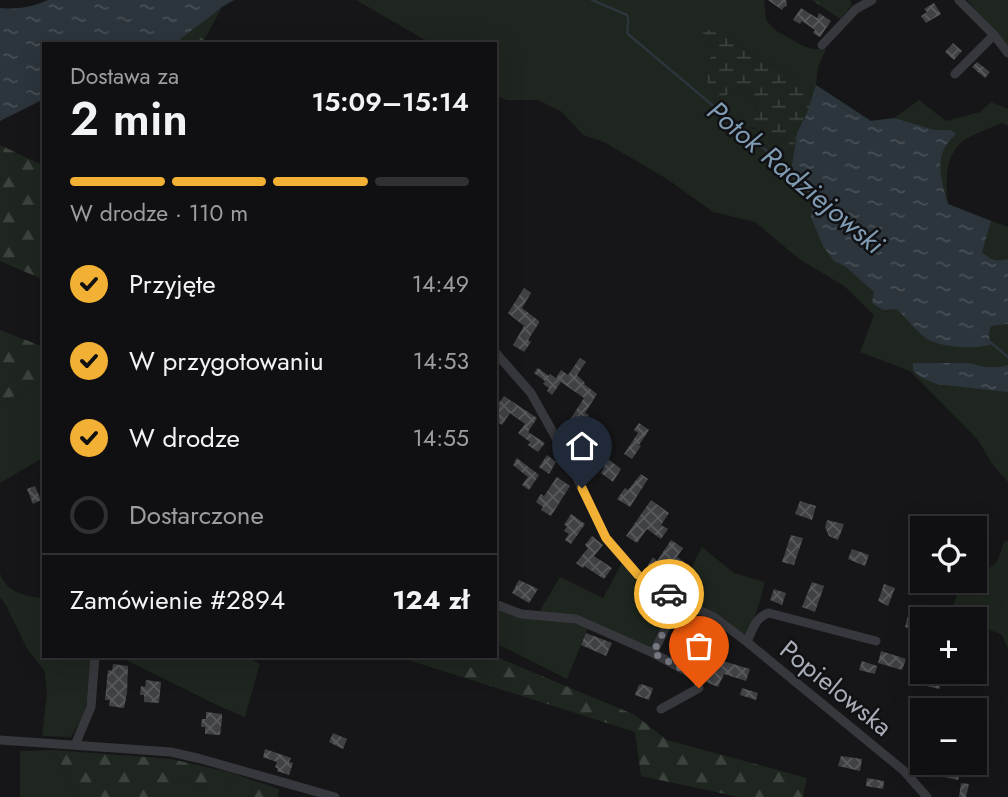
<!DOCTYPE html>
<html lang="pl">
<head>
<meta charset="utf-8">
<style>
	body { margin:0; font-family:Jost,sans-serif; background:#1e1e20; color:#f1f3f6; height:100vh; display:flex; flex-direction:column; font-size:26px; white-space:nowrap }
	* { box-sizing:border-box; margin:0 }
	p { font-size:23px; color:#9c9d9f }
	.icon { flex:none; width:38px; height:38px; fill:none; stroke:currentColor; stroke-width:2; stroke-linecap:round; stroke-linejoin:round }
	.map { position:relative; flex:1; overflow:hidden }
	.sheet { position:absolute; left:42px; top:42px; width:455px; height:616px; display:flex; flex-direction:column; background:#101012; border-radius:0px; box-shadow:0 7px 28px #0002,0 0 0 2px #303032 }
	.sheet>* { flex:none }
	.fabs { position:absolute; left:910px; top:516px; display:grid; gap:14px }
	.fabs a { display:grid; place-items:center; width:77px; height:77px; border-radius:0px; background:#101012; box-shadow:0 7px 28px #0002,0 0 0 2px #303032; font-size:35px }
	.pin { position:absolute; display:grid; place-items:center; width:60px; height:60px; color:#fff; margin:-72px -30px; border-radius:50% 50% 50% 0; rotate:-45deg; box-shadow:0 0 7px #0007 }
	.pin .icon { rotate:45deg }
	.courier { position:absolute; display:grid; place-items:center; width:70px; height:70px; margin:-35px; border:5px solid #f2b134; border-radius:50%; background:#fff; color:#222; box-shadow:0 2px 9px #0007 }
	.head em { font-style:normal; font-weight:600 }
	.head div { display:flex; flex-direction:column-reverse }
	.head { display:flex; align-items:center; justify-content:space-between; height:119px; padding:0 28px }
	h1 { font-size:46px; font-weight:600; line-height:52px }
	.bar { display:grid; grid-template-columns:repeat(4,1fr); gap:10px 7px; align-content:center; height:84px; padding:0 28px }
	.bar i { height:9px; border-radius:5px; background:#303032 }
	.bar .on { background:#f2b134 }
	.bar p { grid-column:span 4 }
	.line { display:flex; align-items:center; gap:18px; padding:0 28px; border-top:2px solid #303032 }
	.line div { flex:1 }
	ol { padding:0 28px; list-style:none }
	li { display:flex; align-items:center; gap:21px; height:77px }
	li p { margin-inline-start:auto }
	li .icon { padding:7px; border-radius:50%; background:#f2b134; color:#111; stroke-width:4 }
	li:last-child { color:#9c9d9f }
	li i { width:38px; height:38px; border:4px solid #303032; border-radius:50% }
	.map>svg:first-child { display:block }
	.grass { fill:#1e261f; fill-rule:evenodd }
	.forest { fill:url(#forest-firs) }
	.wetland { fill:url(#wetland-marsh) }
	.water { fill:url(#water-ripples) }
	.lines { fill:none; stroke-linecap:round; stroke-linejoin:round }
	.stream { stroke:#2c353c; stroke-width:2.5 }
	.building { fill:url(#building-cross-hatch) }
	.minor { stroke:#37383d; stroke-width:9 }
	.done { stroke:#757880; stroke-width:7; stroke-dasharray:0 12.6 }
	.route { stroke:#f2b134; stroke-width:9 }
	.labels { text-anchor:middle; stroke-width:5; stroke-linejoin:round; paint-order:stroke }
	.street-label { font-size:26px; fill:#a8adb8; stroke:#111113 }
	.water-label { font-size:28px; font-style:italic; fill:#7f9bb3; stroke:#111113 }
</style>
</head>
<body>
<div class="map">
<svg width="1008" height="797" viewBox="0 0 1008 797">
	<defs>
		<pattern id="forest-firs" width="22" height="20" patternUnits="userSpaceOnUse" patternTransform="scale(1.75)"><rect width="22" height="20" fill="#1e261f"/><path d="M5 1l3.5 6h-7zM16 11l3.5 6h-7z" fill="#3c433d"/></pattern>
		<pattern id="wetland-marsh" width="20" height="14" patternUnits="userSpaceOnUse" patternTransform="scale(1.75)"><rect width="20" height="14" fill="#1e261f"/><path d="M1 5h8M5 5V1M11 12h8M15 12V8" fill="none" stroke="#3c433d"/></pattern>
		<pattern id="water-ripples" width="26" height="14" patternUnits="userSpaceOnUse" patternTransform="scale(1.75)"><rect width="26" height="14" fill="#2c353c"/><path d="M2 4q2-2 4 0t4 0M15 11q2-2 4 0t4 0" fill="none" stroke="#485056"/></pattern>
		<pattern id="building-cross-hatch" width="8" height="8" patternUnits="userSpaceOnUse" patternTransform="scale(1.75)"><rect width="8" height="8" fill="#404145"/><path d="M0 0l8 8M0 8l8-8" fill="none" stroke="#595a5e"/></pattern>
	</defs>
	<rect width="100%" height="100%" fill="#161618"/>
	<path class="grass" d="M356,0H764L766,20L775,30L803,46L812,49H826L818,67L816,85L871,121L894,118L919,100L946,121L980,112L991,102L1008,109V126L1002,123C992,128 970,135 962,142C944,158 946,182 948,204L1008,227V482L993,465L978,440L910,371L860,352L874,315L844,286L799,259L755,222L713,212L667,179L604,142L583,135L562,112L538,100H507L495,96V44H430L427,41ZM722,27L738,44L756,58L790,73L805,93L815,86L797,133L793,147L784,140L770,137L760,131L751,128L757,111L751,97L740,86L733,89L713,49L711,39Z
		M967,0H1008V46Z
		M43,382L44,457L0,483V403Z
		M1008,540V649L1002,635L975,623V620L968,619L951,612L962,581H975V571L985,573L998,560L1004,542Z
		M702,547L734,573L765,582C760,601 756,620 745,636L718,616L678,594Z
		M623,561L631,575L674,602L650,648L568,615L539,612L560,577L603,598Z
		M0,573C7,594 25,595 44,599V656H91L88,697L84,715L71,737L42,736L47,694L45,672L26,647L6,605L0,597Z
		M495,608C518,620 542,616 567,621C574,623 581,626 588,628L567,679L495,643Z
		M118,656H245L260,664L245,717L219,706Z
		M54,750L76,797H20V751Z
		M233,773L254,781L251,797H172V780L231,790Z"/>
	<path class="forest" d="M812,0H850L852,5L840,19Z
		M222,7L202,44H174L179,39Z
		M0,145L44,166V280L0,261Z
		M0,330L44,347L43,382L0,403Z
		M396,656H494L635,715L667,740L807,778L803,797H739L641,776L635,732Z
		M54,750L171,759L233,773L231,791L172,780V797H76Z
		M254,781L279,789L278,797H251Z"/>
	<path class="wetland" d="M722,26L738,44L756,58L790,73L805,92L816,85L807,113L797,133L793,148L784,140L770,137L750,126L757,111L751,97L740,86L733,89L723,98L708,86L707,71L713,49L711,39L702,32Z"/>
	<path class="water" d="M48,0H234L222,7L174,44H44V99L0,121V8C18,10 31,7 48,0Z
		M816,85L871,121L894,118L934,130H951L956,134C952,138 947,143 945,147C935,165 943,186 948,204L991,221L982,252C991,260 996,262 1008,259V324L991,326L989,333L990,345C973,349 945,348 929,340C920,336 905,316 896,309L883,310L872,303L874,292L846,267L834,261L823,246L811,217L813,205L809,193L793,178L792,166L797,133L807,113Z
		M913,363H969L986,367H1001L1008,365V392L936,384L919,376L913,370Z"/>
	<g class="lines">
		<path class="stream" d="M592,0L627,15C630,22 626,27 628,34L793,173
			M989,341L1008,357"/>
	</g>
	<path class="building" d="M768,0H786L787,6L784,7L782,10Z
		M934,3L941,14L926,23L921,16L927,12L924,9Z
		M801,8L817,18L819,13L831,21L820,37L813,33L815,30L802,21L800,24L793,20Z
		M953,43L962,51L954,60L945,52Z
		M977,62L990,72L985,78L972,67Z
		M524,288L531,293L522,308L539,321V323L528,340L531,342L524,352L513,345L524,326L508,313Z
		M580,358L586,362L577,375L585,383L584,384L597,394L585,413L589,415L582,426L571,418L584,398L561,382L552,395L547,391L549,388L543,384L545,381L534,373L538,368L549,376L550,374L556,378L561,370L568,375Z
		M504,396L537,418L528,432L545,443L538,452L528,445L530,442L518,433L525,424L510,413L502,425L495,420V408Z
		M639,423L649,430L639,445L641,446L632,459L624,454L638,433L634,430Z
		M589,431L600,438L593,449L582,441Z
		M547,455L556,462L549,474L539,467Z
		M517,458L539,475L529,490L522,485L528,477L513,465Z
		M608,459L621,469L613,482L601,473L604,468L603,467Z
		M641,474L648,479L630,507L617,499L625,488L628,490Z
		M557,477L570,486L551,516L541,510L543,507L536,502L541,494L544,496Z
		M35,486L41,500L33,504L27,489Z
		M651,500L669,513L661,525L668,529L661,539L647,529L637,543L626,536Z
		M800,501L816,506L812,520L795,514Z
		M571,514L585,524L571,544L565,540L569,534L564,531L567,526L564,525Z
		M827,520L844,524L838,540L829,536L825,527Z
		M791,535L803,538L794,565L782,562Z
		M592,536L603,545L594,556L612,568L604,579L584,566L583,568L576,563L588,548L585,545Z
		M671,540L683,548L677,557L684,562L680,569L672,563L663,575L648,565L653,557L657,561Z
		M852,549L869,555L865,566L848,559Z
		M519,580L538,589L529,603L512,593Z
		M812,582L824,586L815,612L802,607Z
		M884,584L895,588L888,606L878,601Z
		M774,589L786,593L782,605L770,600Z
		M910,608L915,610L918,608L922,616L919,623L915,622L913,629L905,627Z
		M711,631L725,638L720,650L705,643Z
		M586,633L612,643L606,656L581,645Z
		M881,651L906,659L902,670L878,663Z
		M716,659L750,669L746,681L724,674L718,687L706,682Z
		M862,661L877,666L875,674L859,670Z
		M113,664L128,666L127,693L124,708L109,706L110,700H105L108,670L112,671Z
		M921,672L943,674L939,689L918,684Z
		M146,680L161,682L159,703L144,702V695H140L141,686L145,687Z
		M641,684L653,688L649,700L635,695L639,685H641Z
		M742,688L758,693L756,700L740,695Z
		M206,712L222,714V720L220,735L205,734V727H201L202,719H206Z
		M333,733L347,739L343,749L329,742Z
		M912,735L922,737V751L909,748Z
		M265,749L291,758L289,762L293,763L289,775L277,771L278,769L275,767L277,762L263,757Z
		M841,756L862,759L860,771L838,766Z
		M943,764L962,766L958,780L940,776Z
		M867,778L884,781L883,789L866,786Z
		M961,783L969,784L966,797H959Z"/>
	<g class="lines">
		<path class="minor" d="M959,0L994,35L1008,53
			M822,45L856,9L872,0
			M955,74L994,35
			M495,352L531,393L570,463L606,538L638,575L679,601L714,617L747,642L903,770L927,797
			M495,604L521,614L576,619L653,653L697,677L699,688L661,709
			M747,642C752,631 756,616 769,613L876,641
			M653,653L679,601
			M0,740L171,752L201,759L335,797
			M75,745L91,707L95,656"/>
	</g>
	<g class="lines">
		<path class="done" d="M669,594L679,601L653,653L697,677L699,688"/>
		<path class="route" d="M582,488L606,538L638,575L669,594"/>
	</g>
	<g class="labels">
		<g class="street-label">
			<text transform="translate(836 688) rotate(39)" y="9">Popielowska</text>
		</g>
		<g class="water-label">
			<text transform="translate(796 177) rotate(40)" y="10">Potok Radziejowski</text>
		</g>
	</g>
</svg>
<div class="fabs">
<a><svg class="icon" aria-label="locate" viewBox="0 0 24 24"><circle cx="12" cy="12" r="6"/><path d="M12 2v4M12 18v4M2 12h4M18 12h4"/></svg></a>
<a>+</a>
<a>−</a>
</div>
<div class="pin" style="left:699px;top:688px;background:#ea580c"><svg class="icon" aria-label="bag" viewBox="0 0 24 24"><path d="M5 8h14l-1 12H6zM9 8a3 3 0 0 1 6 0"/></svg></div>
<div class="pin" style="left:582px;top:488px;background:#1f2937"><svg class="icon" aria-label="home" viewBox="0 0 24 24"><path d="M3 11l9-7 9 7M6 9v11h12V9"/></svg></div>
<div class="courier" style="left:669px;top:594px"><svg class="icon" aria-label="car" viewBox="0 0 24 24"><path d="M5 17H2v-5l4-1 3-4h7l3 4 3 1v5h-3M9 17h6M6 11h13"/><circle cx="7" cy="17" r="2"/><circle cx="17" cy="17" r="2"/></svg></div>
<section class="sheet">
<div class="head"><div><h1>2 min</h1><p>Dostawa za</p></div><em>15:09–15:14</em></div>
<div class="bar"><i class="on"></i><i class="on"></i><i class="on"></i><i></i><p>W drodze · 110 m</p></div>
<ol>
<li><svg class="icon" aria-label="check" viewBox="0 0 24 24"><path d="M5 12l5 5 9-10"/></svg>Przyjęte<p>14:49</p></li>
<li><svg class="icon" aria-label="check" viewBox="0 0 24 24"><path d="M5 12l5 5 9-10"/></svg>W przygotowaniu<p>14:53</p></li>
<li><svg class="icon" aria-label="check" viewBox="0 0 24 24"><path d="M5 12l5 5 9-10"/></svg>W drodze<p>14:55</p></li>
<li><i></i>Dostarczone</li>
</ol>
<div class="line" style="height:91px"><div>Zamówienie #2894</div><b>124 zł</b></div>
</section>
</div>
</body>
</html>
